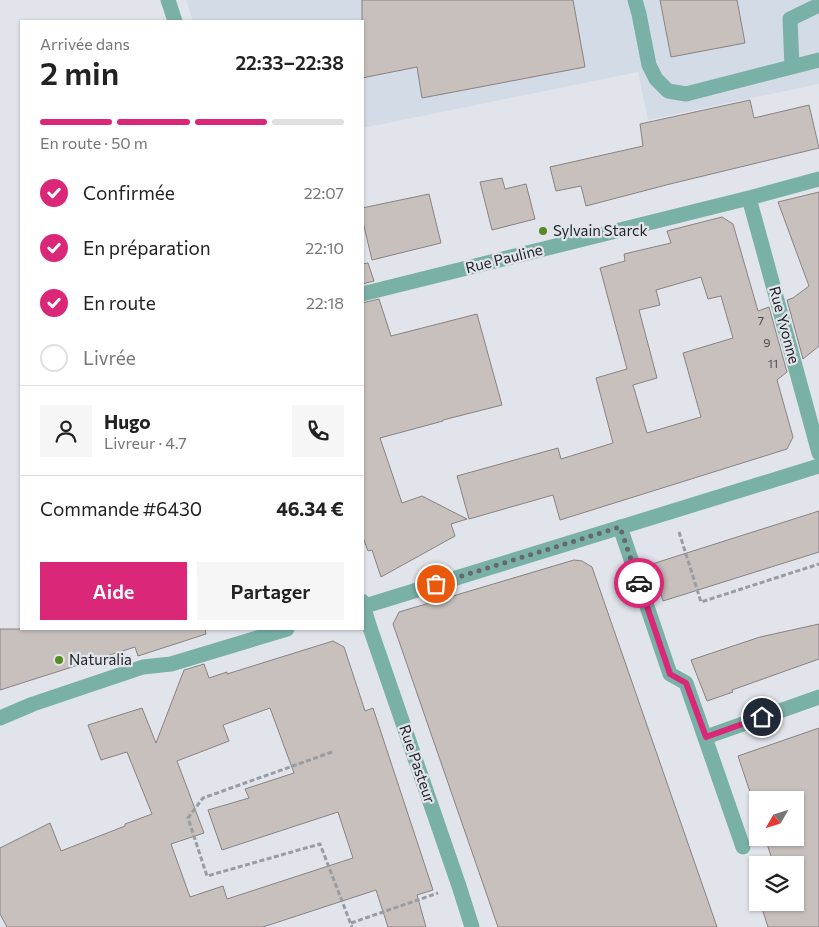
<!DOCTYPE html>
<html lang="fr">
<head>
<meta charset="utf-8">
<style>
	body { margin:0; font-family:Commissioner,sans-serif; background:#f6f6f6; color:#222; height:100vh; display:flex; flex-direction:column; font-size:19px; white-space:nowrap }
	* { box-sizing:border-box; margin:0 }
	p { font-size:16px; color:#767676 }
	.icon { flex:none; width:28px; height:28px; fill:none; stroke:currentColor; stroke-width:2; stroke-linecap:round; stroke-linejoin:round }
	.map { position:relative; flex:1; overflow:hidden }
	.side { position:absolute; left:20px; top:20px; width:344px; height:610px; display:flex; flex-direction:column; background:#fff; border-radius:0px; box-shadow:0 1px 4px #0004 }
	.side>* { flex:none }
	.needle { width:32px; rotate:231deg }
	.buttons { position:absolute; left:749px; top:791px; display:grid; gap:10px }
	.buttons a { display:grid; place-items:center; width:55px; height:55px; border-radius:0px; background:#fff; box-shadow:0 1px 4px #0004; font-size:25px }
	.pin { position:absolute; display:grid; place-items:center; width:42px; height:42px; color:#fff; margin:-21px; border:2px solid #fff; border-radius:50%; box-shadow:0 1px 5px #0007 }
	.courier { position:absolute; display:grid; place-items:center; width:50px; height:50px; margin:-25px; border:4px solid #db2777; border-radius:50%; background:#fff; color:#222; box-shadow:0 1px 6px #0007 }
	.headline em { font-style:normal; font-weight:600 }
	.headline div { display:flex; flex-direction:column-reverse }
	.headline { display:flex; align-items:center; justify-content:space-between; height:85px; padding:0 20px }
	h1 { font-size:32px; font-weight:600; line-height:38px }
	.bar { display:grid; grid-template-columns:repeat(4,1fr); gap:8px 5px; align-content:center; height:60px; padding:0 20px }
	.bar i { height:6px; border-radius:4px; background:#e0e0e0 }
	.bar .selected { background:#db2777 }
	.bar p { grid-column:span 4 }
	.line { display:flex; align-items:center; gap:12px; padding:0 20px; border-top:1px solid #e0e0e0 }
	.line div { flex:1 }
	.round { display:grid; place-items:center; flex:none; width:52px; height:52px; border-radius:0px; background:#f6f6f6 }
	ol { padding:0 20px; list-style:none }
	li { display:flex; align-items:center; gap:15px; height:55px }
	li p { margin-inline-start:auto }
	li .icon { padding:5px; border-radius:50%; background:#db2777; color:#fff; stroke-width:4 }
	li:last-child { color:#767676 }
	li i { width:28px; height:28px; border:2px solid #e0e0e0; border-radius:50% }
	.button { display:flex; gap:10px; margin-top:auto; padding:10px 20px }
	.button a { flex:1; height:58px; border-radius:0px; background:#db2777; color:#fff; font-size:20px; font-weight:600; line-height:58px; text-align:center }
	.button a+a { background:#f6f6f6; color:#222 }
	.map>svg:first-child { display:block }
	.built { fill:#d3dbe7 }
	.building { fill:#c7c0bd; stroke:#898280; fill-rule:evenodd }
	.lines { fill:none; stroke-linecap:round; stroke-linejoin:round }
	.path { stroke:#999ca1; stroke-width:3; stroke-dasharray:5 2.5; stroke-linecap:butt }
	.lane { stroke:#7ab1a7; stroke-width:15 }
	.street { stroke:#7ab1a7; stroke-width:15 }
	.done { stroke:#66686c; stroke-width:5; stroke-dasharray:0 9 }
	.route { stroke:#db2777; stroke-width:6 }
	.poi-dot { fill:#588b21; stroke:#e1e5eb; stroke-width:2 }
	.labels { text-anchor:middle; stroke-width:4.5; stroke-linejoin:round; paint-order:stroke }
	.number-label { font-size:12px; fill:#4c4c4c }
	.poi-label { font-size:15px; fill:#232527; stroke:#e1e5eb; text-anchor:start }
	.street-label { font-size:15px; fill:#232527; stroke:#e1e5eb }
</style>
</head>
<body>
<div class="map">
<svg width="819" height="927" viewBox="0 0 819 927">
	<rect width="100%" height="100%" fill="#e1e5eb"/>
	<path class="built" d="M186,0H819V84L648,120L638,72L363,128L362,21H193Z"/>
	<path class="building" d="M362,0H573L585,67L422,98L417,67L362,78Z
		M660,0H737L745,43L671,57Z
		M750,100L754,118L809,105L819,148L670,184L586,206L581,186L556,191L550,167L643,146L640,124Z
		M502,178L505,189L526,184L535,219L492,230L480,182Z
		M819,192V346L803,359L787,300L793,298L809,286L778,202Z
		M429,194L441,243L372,260L362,218V208Z
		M722,217L733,224L758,311L769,307L787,372L777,380L793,437L787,449L560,520L553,495L469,519L457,476L558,448L561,459L613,443L596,378L627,369L600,268L625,261L624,254L671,243L667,231ZM701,277L708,299L721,296L733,338L683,353L701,417L647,433L633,385L657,378L639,310L660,305L656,290Z
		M368,263L374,281L362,284V264Z
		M379,299L391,336L477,314L502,405L443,420V421L380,438L402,503L422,496L467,519L451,524L455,536L381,577L372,550L368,551L362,535V303Z
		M819,511V552L663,601L652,564Z
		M574,560L582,561L592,567L717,927H498L393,624L399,612Z
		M819,624V659L732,690L733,692L707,701L691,660L760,637Z
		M0,629H205L206,634L138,656L135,647L0,690Z
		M333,641L344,647L365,711L373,708L433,890L417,895L426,927H388L376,890L263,927H7L0,914V848L50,823L61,851L125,826V824L152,814L127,752L101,760L88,725L142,708L156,743L184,670L204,664L209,678L227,672V674ZM270,708L294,773L245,789L249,798L208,810L222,850L338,812L353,858L227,899L223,886L190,897L171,844L204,833L177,761L229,741L223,725Z
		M819,728V927H768L760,902H795V865H774L765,838H795V800H758V816L738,756Z"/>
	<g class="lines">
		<path class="path" d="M679,532L701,602L819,564
			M332,752L203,798L188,818L207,876L320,844L352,927
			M351,923L438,893"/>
		<path class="lane" d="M635,0L639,14L649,65L656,79L668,91L686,94L819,60
			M792,67L790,19L819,5
			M620,527L670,674L686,683L743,847
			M706,737L819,697"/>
		<path class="street" d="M168,0L175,21
			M749,198L819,453
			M362,294L749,198L819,179
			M362,601L369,625L459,886L472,927
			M362,607L819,466
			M0,718L33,704L143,667L171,664L287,629"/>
	</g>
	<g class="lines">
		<path class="done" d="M436,584L620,527L639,583"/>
		<path class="route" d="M639,583L670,674L686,683L706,737L762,717"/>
	</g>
	<g class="poi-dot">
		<circle cx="543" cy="231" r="5"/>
		<circle cx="59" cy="660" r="5"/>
	</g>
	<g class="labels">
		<g class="number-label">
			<text x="761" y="325">7</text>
			<text x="767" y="347">9</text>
			<text x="773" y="368">11</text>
		</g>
		<g class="poi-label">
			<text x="553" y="236">Sylvain Starck</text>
			<text x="69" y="665">Naturalia</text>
		</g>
		<g class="street-label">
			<text transform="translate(504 259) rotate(-14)" y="5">Rue Pauline</text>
			<text transform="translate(784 325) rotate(75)" y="5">Rue Yvonne</text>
			<text transform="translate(417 764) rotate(71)" y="5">Rue Pasteur</text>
		</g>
	</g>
</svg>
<div class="buttons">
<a><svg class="needle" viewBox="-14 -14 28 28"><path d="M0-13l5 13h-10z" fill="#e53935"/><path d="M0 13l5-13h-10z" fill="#767676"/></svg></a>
<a><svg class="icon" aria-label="layers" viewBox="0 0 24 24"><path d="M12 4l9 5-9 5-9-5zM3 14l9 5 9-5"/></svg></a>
</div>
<div class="pin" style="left:436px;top:584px;background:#ea580c"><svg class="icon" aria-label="bag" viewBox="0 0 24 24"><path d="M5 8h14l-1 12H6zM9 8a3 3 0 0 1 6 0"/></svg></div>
<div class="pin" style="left:762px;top:717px;background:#1f2937"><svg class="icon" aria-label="home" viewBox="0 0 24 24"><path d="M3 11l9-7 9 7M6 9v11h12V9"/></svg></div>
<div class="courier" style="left:639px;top:583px"><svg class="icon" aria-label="car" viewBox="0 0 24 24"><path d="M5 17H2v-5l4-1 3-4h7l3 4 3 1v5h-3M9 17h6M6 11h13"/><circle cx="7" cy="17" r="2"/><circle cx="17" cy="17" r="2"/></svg></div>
<section class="side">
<div class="headline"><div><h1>2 min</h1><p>Arrivée dans</p></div><em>22:33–22:38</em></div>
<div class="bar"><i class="selected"></i><i class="selected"></i><i class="selected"></i><i></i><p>En route · 50 m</p></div>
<ol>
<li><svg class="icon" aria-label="check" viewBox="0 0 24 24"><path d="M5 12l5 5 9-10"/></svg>Confirmée<p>22:07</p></li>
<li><svg class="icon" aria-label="check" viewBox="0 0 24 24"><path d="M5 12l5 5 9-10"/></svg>En préparation<p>22:10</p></li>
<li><svg class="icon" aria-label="check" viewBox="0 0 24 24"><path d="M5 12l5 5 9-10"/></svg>En route<p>22:18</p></li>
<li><i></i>Livrée</li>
</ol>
<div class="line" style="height:90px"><a class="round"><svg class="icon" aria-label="person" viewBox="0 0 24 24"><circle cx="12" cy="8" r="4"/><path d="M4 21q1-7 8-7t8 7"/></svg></a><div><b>Hugo</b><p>Livreur · 4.7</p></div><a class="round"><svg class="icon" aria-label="phone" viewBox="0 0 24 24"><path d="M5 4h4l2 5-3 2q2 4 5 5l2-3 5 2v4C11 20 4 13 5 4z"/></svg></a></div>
<div class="line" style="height:65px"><div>Commande #6430</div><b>46.34 €</b></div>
<div class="button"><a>Aide</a><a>Partager</a></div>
</section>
</div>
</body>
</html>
